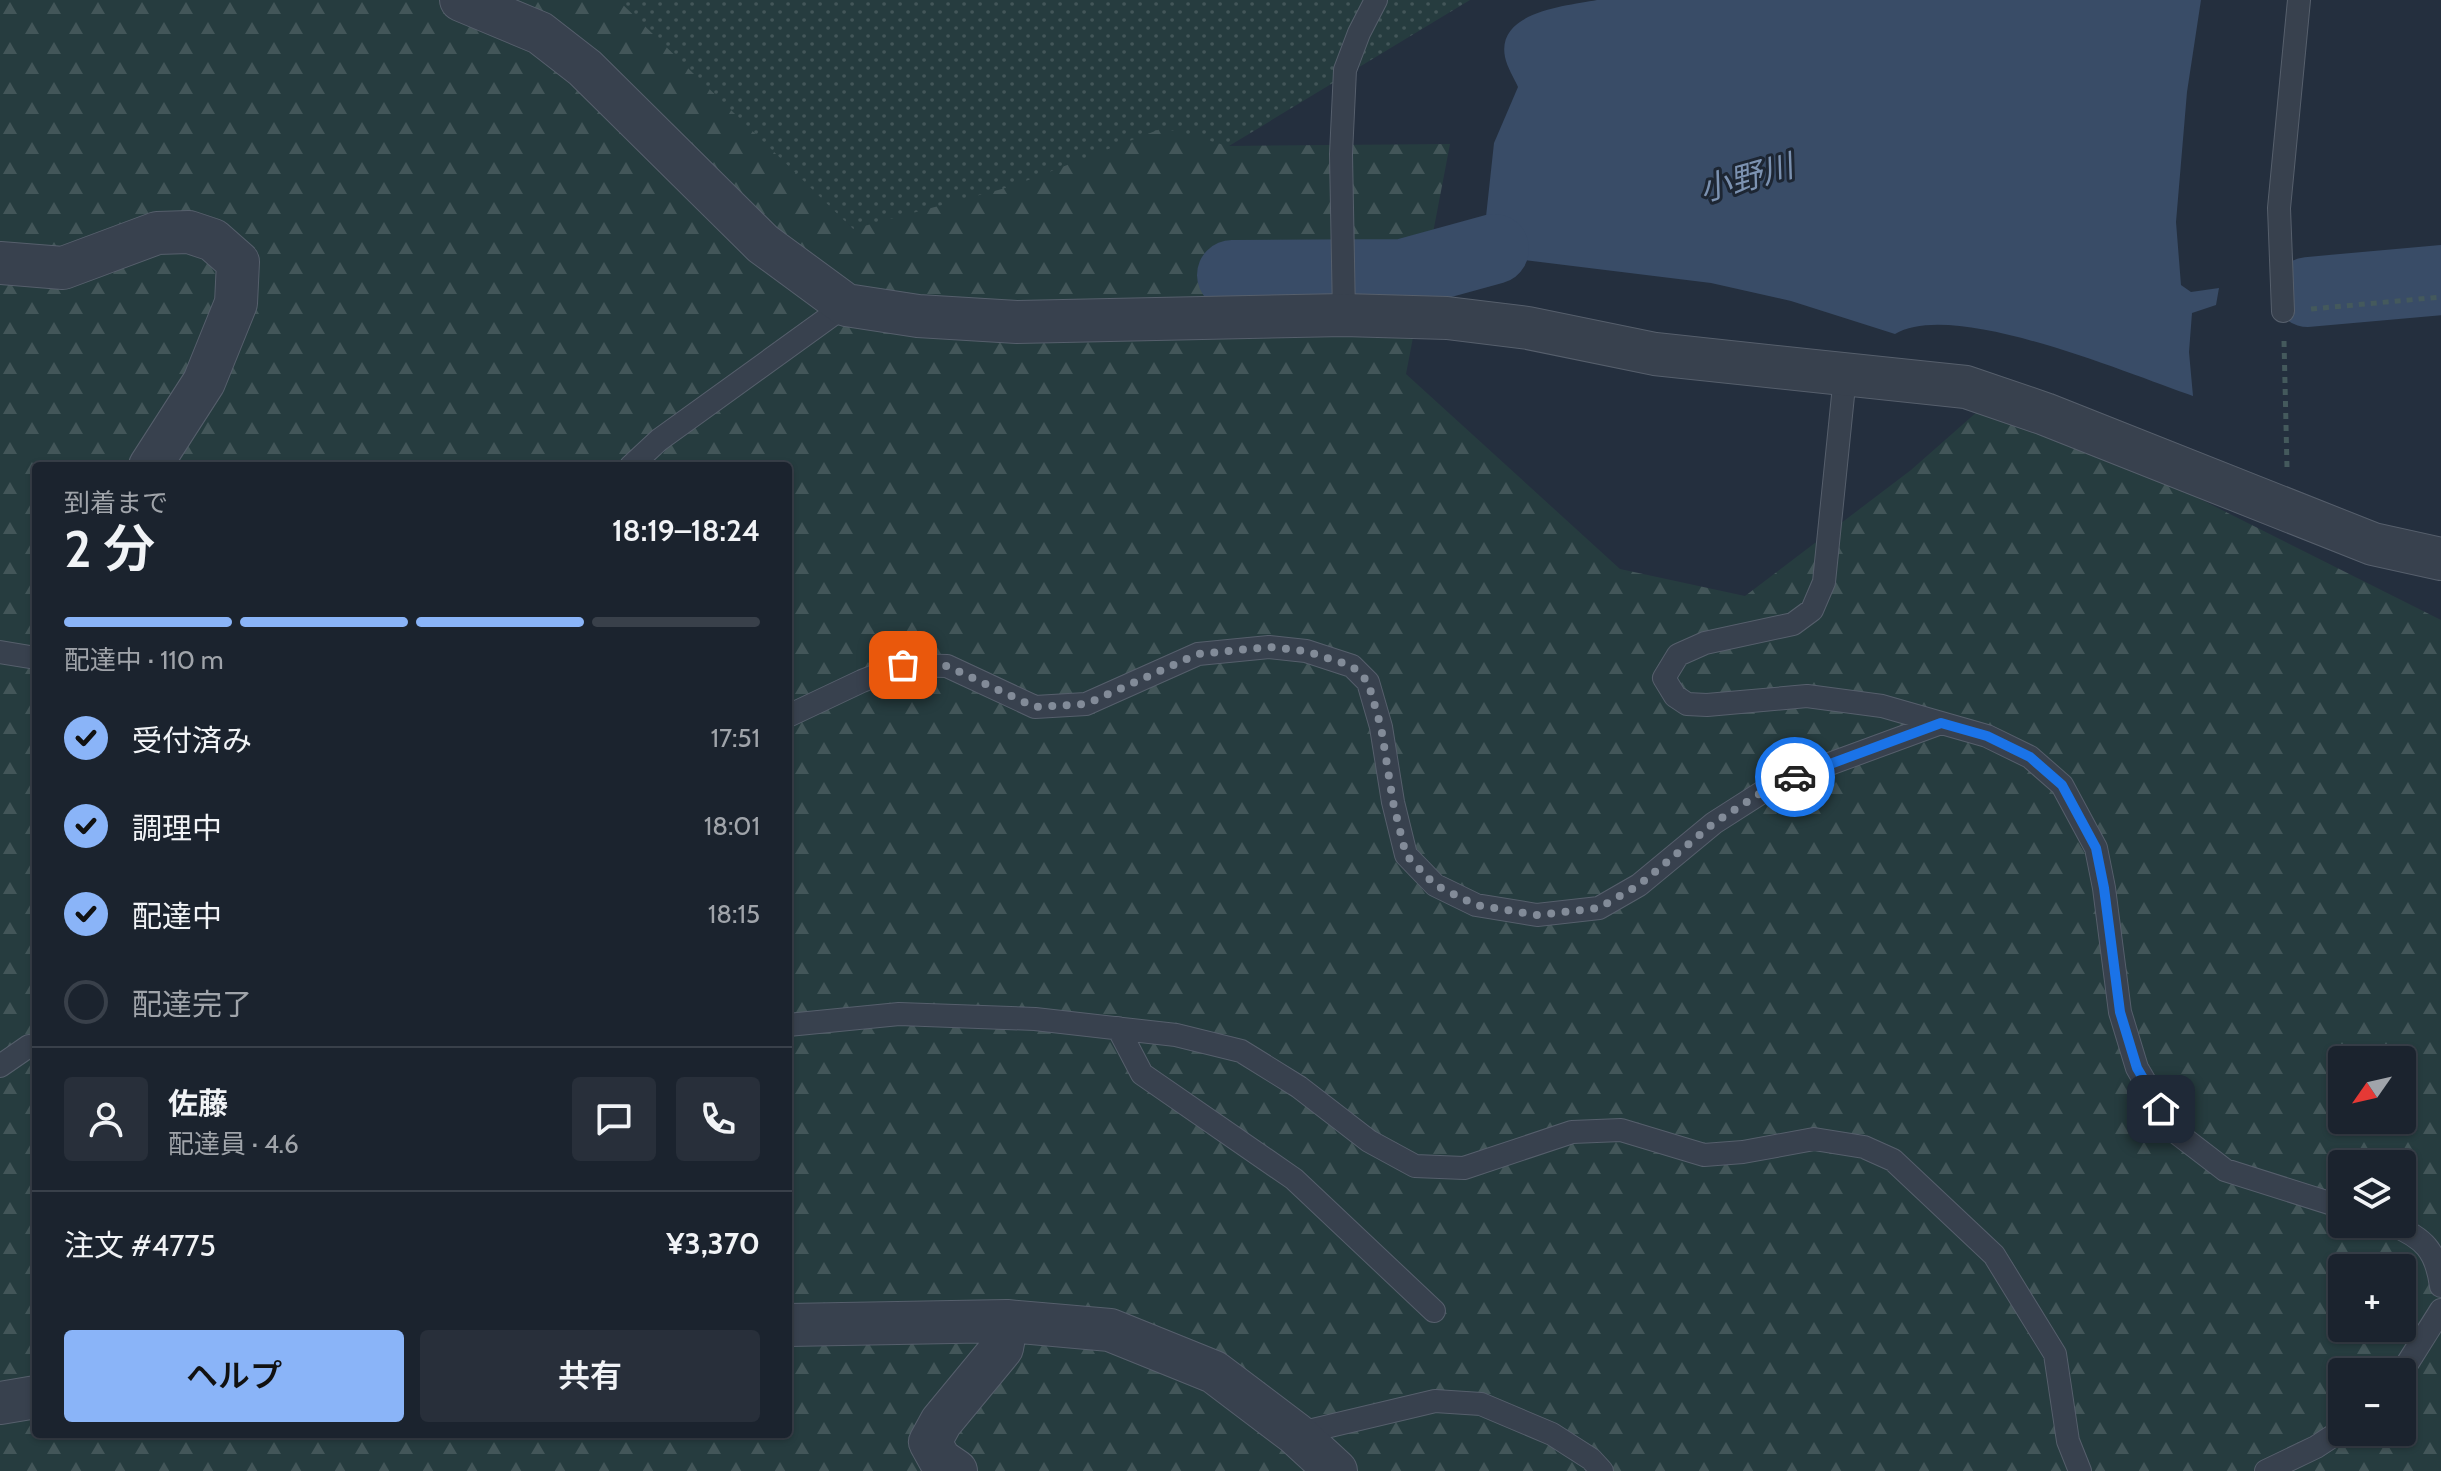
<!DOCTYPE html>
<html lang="ja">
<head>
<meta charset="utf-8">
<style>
	body { margin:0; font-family:Cabin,"Noto Sans JP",sans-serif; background:#282f3a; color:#f1f3f6; height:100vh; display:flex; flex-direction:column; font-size:30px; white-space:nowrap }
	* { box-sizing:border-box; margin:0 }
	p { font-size:26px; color:#a0a4aa }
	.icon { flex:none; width:44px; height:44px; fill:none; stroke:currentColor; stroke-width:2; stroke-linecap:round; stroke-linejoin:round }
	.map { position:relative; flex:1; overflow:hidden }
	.sheet { position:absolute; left:32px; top:462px; width:760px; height:976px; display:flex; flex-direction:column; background:#1b232e; border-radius:8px; box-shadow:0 2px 6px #0004,0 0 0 2px #39404a }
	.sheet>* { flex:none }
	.needle { width:52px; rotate:236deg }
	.buttons { position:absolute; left:2328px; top:1046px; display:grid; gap:16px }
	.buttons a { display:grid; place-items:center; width:88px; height:88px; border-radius:8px; background:#1b232e; box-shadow:0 2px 6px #0004,0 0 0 2px #39404a; font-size:40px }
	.pin { position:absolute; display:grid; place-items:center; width:68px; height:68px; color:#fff; margin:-34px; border-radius:16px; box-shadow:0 4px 12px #0006 }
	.courier { position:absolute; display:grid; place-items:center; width:80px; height:80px; margin:-40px; border:6px solid #1a73e8; border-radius:50%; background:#fff; color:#222; box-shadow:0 2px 10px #0007 }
	.head em { font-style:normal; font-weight:600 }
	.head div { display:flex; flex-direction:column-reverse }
	.head { display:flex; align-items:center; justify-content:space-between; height:136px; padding:0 32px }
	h1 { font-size:52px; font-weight:600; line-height:60px }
	.bar { display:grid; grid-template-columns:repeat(4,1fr); gap:12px 8px; align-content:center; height:96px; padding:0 32px }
	.bar i { height:10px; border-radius:6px; background:#39404a }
	.bar .current { background:#8ab4f8 }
	.bar p { grid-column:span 4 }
	.line { display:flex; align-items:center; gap:20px; padding:0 32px; border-top:2px solid #39404a }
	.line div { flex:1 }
	.round { display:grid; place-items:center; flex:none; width:84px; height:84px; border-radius:8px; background:#282f3a }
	ol { padding:0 32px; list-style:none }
	li { display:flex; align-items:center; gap:24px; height:88px }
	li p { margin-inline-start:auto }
	li .icon { padding:8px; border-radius:50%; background:#8ab4f8; color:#111; stroke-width:4 }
	li:last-child { color:#a0a4aa }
	li i { width:44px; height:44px; border:4px solid #39404a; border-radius:50% }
	.cta { display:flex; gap:16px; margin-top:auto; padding:16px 32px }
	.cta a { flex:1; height:92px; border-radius:8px; background:#8ab4f8; color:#111; font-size:32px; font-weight:600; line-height:92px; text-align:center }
	.cta a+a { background:#282f3a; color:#f1f3f6 }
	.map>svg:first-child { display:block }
	.grass { fill:url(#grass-dots) }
	.forest { fill:url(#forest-firs); fill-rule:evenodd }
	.water { fill:#394c67 }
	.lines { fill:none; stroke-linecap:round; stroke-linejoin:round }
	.river { stroke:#394c67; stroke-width:70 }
	.lane-casing { stroke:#565f6c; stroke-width:24 }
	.street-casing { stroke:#565f6c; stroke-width:44 }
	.path { stroke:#44595c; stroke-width:5; stroke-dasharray:6 6; stroke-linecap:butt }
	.lane { stroke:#38414e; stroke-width:22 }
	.street { stroke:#38414e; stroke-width:42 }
	.done { stroke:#828b98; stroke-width:8; stroke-dasharray:0 14.4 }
	.route { stroke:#1a73e8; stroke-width:10 }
	.labels { text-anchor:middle; stroke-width:6; stroke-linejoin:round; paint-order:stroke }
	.water-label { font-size:32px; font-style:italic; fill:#7c92b1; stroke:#1d2633 }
</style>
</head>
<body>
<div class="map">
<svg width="2441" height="1471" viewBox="0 0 2441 1471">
	<defs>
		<pattern id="grass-dots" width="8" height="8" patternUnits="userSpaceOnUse" patternTransform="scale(2)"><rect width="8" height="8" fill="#263c3f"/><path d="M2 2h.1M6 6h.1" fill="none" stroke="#435659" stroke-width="1.8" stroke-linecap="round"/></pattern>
		<pattern id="forest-firs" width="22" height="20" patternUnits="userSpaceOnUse" patternTransform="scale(2)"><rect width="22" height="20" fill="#263c3f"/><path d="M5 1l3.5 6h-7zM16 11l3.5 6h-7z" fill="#435659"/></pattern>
	</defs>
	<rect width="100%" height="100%" fill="#242f3e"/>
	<path class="grass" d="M543,0H1470L1105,221L853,229L651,40Z"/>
	<path class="forest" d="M0,0H618L853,229L1013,186L1163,128L1228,146L1450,144L1406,374L1620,569L1745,596L1911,470L1995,396L2441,620V1471H0ZM36,466H788V1434H36ZM2342,1060H2402V1120H2342ZM2342,1164H2402V1224H2342ZM2342,1268H2402V1328H2342ZM2342,1372H2402V1432H2342Z"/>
	<path class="water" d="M1597,0H2201L2187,92L2176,222L2181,285L2191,292L2219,288L2216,305L2192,313L2189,352L2193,396C2128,374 1954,299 1895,334L1791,301L1711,283L1499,257L1406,284L1400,267L1469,247L1484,235L1494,143L1518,87C1514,78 1507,67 1505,57C1496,11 1567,6 1597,0Z"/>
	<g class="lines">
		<path class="river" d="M1232,275L1403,274L1494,249
			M2308,292L2441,280"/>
		<defs>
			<path id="lane" d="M2283,311L2279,208L2299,0
				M1344,315L1341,154L1345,70L1359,33L1376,0
				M1845,376L1824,582L1812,610L1793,624L1705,643L1678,655L1664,678L1675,696L1687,704L1707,705L1807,696L1882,706L1987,736L2030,757L2062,785L2096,848L2104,888L2120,1012L2137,1068L2173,1130L2225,1170L2342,1207
				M631,466L659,440L846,305
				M0,652L36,658
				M788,716L862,681L903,665L947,666L1035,707L1086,704L1198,654L1269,647L1306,651L1352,666L1368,682L1381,727L1393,802L1406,855L1435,885L1476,905L1537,915L1599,908L1639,885L1714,823L1775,784L1941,723
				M788,1025L899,1014L1035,1019L1176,1035L1241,1051L1299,1087L1369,1141L1415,1166L1464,1168L1572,1132L1621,1130L1704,1155L1743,1152L1814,1139L1864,1147L1893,1160L1994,1255L2055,1354L2068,1441L2080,1471
				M1118,1028L1142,1074L1294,1179L1434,1311
				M0,1066L29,1046
				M2391,1224C2424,1238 2436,1250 2441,1286
				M2402,1372L2441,1310
				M1296,1434L1435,1401L1481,1404L1552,1434L1591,1459L1602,1471
				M2266,1471L2316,1447L2342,1430"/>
			<path id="street" d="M461,0L540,33L585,68L763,244L846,305L918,316L1017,322L1344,315L1447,318L1528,328L1655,354L1966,387L2045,414L2373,544L2441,559
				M0,263L63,268L157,233L189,232L213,240L238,262L236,303L204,382L150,466
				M788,1325L1007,1321L1110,1330L1214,1372L1296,1434L1336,1471
				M0,1403L36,1397
				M956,1471L940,1460L930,1442L941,1422L1002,1348L1007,1321"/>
		</defs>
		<use href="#lane" class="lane-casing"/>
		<use href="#street" class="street-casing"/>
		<path class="path" d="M2311,309L2441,297
			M2284,341L2287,467"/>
		<use href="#lane" class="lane"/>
		<use href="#street" class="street"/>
	</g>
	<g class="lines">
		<path class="done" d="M903,665L947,666L1035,707L1086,704L1198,654L1269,647L1306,651L1352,666L1368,682L1381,727L1393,802L1406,855L1435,885L1476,905L1537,915L1599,908L1639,885L1714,823L1775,784L1795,777"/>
		<path class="route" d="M1795,777L1941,723L1987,736L2030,757L2062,785L2096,848L2104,888L2120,1012L2137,1068L2161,1109"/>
	</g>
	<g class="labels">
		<g class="water-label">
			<text transform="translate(1746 178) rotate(-16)" y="11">小野川</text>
		</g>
	</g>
</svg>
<div class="buttons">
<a><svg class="needle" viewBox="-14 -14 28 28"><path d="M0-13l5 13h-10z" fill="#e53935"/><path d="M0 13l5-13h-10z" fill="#a0a4aa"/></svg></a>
<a><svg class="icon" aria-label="layers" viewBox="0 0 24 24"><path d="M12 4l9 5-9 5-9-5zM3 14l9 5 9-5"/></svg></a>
<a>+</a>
<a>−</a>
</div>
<div class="pin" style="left:903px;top:665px;background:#ea580c"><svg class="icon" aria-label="bag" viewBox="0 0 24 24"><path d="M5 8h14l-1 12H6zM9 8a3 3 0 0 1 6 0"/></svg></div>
<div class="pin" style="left:2161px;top:1109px;background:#1f2937"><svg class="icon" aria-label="home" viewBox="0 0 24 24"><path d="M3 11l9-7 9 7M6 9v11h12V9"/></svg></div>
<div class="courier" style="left:1795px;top:777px"><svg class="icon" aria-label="car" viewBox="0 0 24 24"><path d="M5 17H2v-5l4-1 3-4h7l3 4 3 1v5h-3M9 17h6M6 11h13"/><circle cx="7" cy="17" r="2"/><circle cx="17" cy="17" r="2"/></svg></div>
<section class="sheet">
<div class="head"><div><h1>2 分</h1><p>到着まで</p></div><em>18:19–18:24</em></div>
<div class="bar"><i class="current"></i><i class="current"></i><i class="current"></i><i></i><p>配達中 · 110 m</p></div>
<ol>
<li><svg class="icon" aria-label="check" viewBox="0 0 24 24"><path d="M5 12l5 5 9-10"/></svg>受付済み<p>17:51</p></li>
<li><svg class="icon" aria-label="check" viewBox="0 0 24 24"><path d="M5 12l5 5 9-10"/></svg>調理中<p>18:01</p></li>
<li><svg class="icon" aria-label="check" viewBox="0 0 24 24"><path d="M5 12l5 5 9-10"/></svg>配達中<p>18:15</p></li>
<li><i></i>配達完了</li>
</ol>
<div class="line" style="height:144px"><a class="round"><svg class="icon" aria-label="person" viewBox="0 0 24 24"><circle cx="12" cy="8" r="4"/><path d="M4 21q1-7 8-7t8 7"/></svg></a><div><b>佐藤</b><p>配達員 · 4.6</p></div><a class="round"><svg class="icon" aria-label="chat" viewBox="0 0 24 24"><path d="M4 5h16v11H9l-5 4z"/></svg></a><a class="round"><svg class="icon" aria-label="phone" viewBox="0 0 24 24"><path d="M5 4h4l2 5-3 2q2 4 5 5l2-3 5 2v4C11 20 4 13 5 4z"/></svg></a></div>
<div class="line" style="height:104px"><div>注文 #4775</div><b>¥3,370</b></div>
<div class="cta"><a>ヘルプ</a><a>共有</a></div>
</section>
</div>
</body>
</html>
